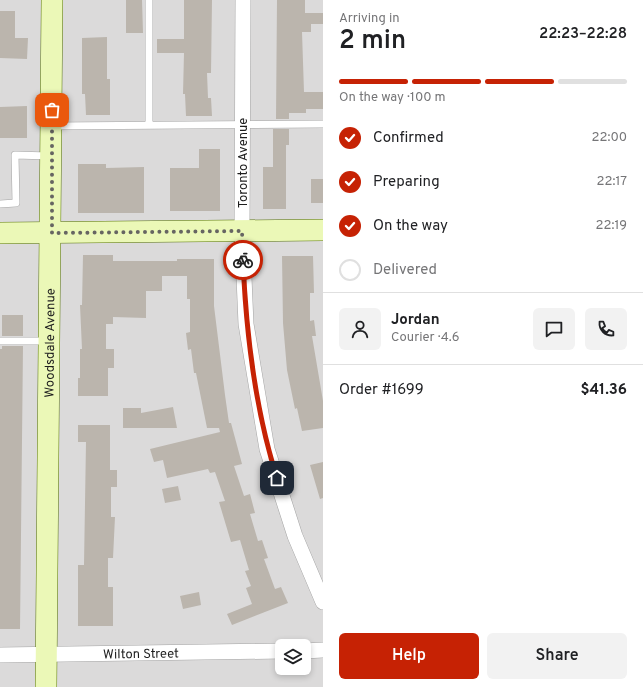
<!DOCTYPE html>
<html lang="en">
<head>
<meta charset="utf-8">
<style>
	body { margin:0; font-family:Overpass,sans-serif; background:#f2f2f2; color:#202124; height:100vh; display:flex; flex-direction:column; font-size:15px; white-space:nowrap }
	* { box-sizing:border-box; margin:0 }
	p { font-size:13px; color:#757577 }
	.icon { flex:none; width:22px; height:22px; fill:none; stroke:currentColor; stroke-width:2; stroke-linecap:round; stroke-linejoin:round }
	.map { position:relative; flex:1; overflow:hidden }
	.panel { display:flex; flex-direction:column; background:#fff; width:320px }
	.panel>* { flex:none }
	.controls { position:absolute; left:275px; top:639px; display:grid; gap:8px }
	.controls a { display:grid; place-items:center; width:36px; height:36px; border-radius:6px; background:#fff; box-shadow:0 2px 6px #0003; font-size:20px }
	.pin { position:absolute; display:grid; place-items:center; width:34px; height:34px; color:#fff; margin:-17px; border-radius:8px; box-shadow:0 2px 6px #0006 }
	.courier { position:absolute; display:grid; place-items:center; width:40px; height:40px; margin:-20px; border:3px solid #c62204; border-radius:50%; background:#fff; color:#222; box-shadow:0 1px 5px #0007 }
	.headline em { font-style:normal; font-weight:600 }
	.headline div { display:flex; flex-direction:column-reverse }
	.headline { display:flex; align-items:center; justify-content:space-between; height:68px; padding:0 16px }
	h1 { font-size:26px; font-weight:600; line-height:30px }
	.bar { display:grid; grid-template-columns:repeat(4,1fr); gap:6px 4px; align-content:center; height:48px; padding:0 16px }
	.bar i { height:5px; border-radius:3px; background:#e0e0e0 }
	.bar .current { background:#c62204 }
	.bar p { grid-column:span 4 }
	.line { display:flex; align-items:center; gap:10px; padding:0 16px; border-top:1px solid #e0e0e0 }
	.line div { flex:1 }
	.round { display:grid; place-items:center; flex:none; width:42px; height:42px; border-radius:6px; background:#f2f2f2 }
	ol { padding:0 16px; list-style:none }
	li { display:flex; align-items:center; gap:12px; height:44px }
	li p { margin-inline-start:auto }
	li .icon { padding:4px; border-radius:50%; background:#c62204; color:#fff; stroke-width:4 }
	li:last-child { color:#757577 }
	li i { width:22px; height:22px; border:2px solid #e0e0e0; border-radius:50% }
	.cta { display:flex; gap:8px; margin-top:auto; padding:8px 16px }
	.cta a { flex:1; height:46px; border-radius:6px; background:#c62204; color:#fff; font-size:16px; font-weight:600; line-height:46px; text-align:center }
	.cta a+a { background:#f2f2f2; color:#202124 }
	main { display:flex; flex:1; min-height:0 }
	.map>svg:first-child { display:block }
	.residential { fill:#dbdada; fill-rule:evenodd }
	.building { fill:#bbb5ad }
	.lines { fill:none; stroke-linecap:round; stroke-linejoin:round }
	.lane-casing { stroke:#a4a4a4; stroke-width:8 }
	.street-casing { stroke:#a4a4a4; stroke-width:16 }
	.secondary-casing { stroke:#557107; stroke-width:22 }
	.lane { stroke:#fff; stroke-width:7 }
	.street { stroke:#fff; stroke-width:15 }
	.secondary { stroke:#ebf8b7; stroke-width:21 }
	.done { stroke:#666562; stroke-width:4; stroke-dasharray:0 7.2 }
	.route { stroke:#c62204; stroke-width:5 }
	.labels { text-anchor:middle; stroke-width:3; stroke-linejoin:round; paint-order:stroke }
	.street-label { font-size:13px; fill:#1d1d1d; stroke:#fff }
</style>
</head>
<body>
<main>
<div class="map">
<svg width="323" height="687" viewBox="0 0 323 687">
	<rect width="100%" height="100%" fill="#eeece3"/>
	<path class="residential" d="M0,0H323V687H0ZM282,646H304V668H282Z"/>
	<path class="building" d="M126,0H142L143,33H126Z
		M184,0H212L211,73H207L208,98H211L212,116H186L185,94H183L184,53H157V39H184Z
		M277,0H305V13H323V24H311V32H302L304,92H323V109H306V113H289V119H276Z
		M0,11H15V38H28L27,59L0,58Z
		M107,37V79H110V115H86L85,94H82V38Z
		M27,106V138H0V107Z
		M273,129H289V145H286V209H263V167H273Z
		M199,149H220V211H170V168H199Z
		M78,164H106V168L144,167V213H78Z
		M311,179H323V203H311Z
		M83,255H113V261H177V259H214V306L225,395L229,423H231L242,464L234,466L244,496L250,494L255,513L250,514L258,541L262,540L268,558L264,559L275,589L281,587L288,603L232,625L227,614L252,604L246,588L251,586L245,571L249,570L240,540L231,542L219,502L225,501L215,472L210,473L208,469L167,478L163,460L154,462L150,449L220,432L219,428H207L196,373H194L191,349L188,350L186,333L190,332V299H187V276H162V291H146V318L113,317V324H106V349H114V368H108V396H78V378H80V349H82L80,305H82Z
		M282,256H313L314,293H310V321L314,320L316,336H312L323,401V428L302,431L297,408L295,409L287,370L283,323Z
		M2,315H23V336H2Z
		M2,346H23L20,629H0V349H2Z
		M173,407L177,428H123V408H141V413Z
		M78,425H110V470H117V487H111V517H115L113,558H108V587H113V626H78V565H84L86,442H78Z
		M323,462V498L320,499L310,465Z
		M178,486L181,500L165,503L162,489Z
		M199,592L201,605L183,609L180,596Z"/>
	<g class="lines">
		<defs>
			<path id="lane" d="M149,0V125
				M52,126L323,124
				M0,204L16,203L15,155L49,156
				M0,341H48"/>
			<g id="street">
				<path d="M243,0L242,231L246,324L267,449L295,536L323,602"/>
				<path d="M304,651L323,650"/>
				<path id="s1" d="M0,655L282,651"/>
			</g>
			<g id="secondary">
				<path d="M0,233L323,230"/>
				<path id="s2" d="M46,687L52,0"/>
			</g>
		</defs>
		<use href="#lane" class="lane-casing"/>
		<use href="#street" class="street-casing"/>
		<use href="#secondary" class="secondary-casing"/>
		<use href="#lane" class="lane"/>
		<use href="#street" class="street"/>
		<use href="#secondary" class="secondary"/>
	</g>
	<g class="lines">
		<path class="done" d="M52,110V233L242,231L243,260"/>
		<path class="route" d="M243,260C246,333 255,409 277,478"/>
	</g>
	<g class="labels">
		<g class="street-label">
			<text transform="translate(242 163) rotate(-90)" y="5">Toronto Avenue</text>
			<text dy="5" stroke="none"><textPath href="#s2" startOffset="344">Woodsdale Avenue</textPath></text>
			<text dy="5" stroke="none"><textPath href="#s1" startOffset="141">Wilton Street</textPath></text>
		</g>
	</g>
</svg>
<div class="controls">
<a><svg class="icon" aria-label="layers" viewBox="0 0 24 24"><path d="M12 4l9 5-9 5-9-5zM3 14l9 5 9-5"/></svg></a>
</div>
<div class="pin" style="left:52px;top:110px;background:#ea580c"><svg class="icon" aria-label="bag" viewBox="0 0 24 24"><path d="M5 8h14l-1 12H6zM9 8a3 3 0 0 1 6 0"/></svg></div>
<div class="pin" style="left:277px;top:478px;background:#1f2937"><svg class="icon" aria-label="home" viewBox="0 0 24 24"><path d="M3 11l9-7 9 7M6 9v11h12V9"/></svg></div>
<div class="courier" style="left:243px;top:260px"><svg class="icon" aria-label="bike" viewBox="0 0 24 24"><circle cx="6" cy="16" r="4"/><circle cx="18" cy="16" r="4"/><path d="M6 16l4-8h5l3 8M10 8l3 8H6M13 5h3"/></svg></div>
</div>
<section class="panel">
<div class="headline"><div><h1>2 min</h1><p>Arriving in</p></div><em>22:23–22:28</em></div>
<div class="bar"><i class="current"></i><i class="current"></i><i class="current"></i><i></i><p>On the way · 100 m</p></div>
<ol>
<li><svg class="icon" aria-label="check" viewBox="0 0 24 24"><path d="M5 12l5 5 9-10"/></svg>Confirmed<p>22:00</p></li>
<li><svg class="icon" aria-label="check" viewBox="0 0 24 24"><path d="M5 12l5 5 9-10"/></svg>Preparing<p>22:17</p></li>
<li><svg class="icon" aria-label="check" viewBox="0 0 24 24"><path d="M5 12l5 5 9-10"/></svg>On the way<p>22:19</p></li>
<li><i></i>Delivered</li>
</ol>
<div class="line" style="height:72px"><a class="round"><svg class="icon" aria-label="person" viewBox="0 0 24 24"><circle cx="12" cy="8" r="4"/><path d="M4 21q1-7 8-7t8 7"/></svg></a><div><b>Jordan</b><p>Courier · 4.6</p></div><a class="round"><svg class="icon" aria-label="chat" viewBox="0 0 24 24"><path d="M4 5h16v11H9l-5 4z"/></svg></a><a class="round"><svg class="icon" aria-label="phone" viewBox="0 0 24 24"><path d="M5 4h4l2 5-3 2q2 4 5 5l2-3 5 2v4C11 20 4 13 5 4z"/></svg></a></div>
<div class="line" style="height:52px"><div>Order #1699</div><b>$41.36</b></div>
<div class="cta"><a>Help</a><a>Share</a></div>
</section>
</main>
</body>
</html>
